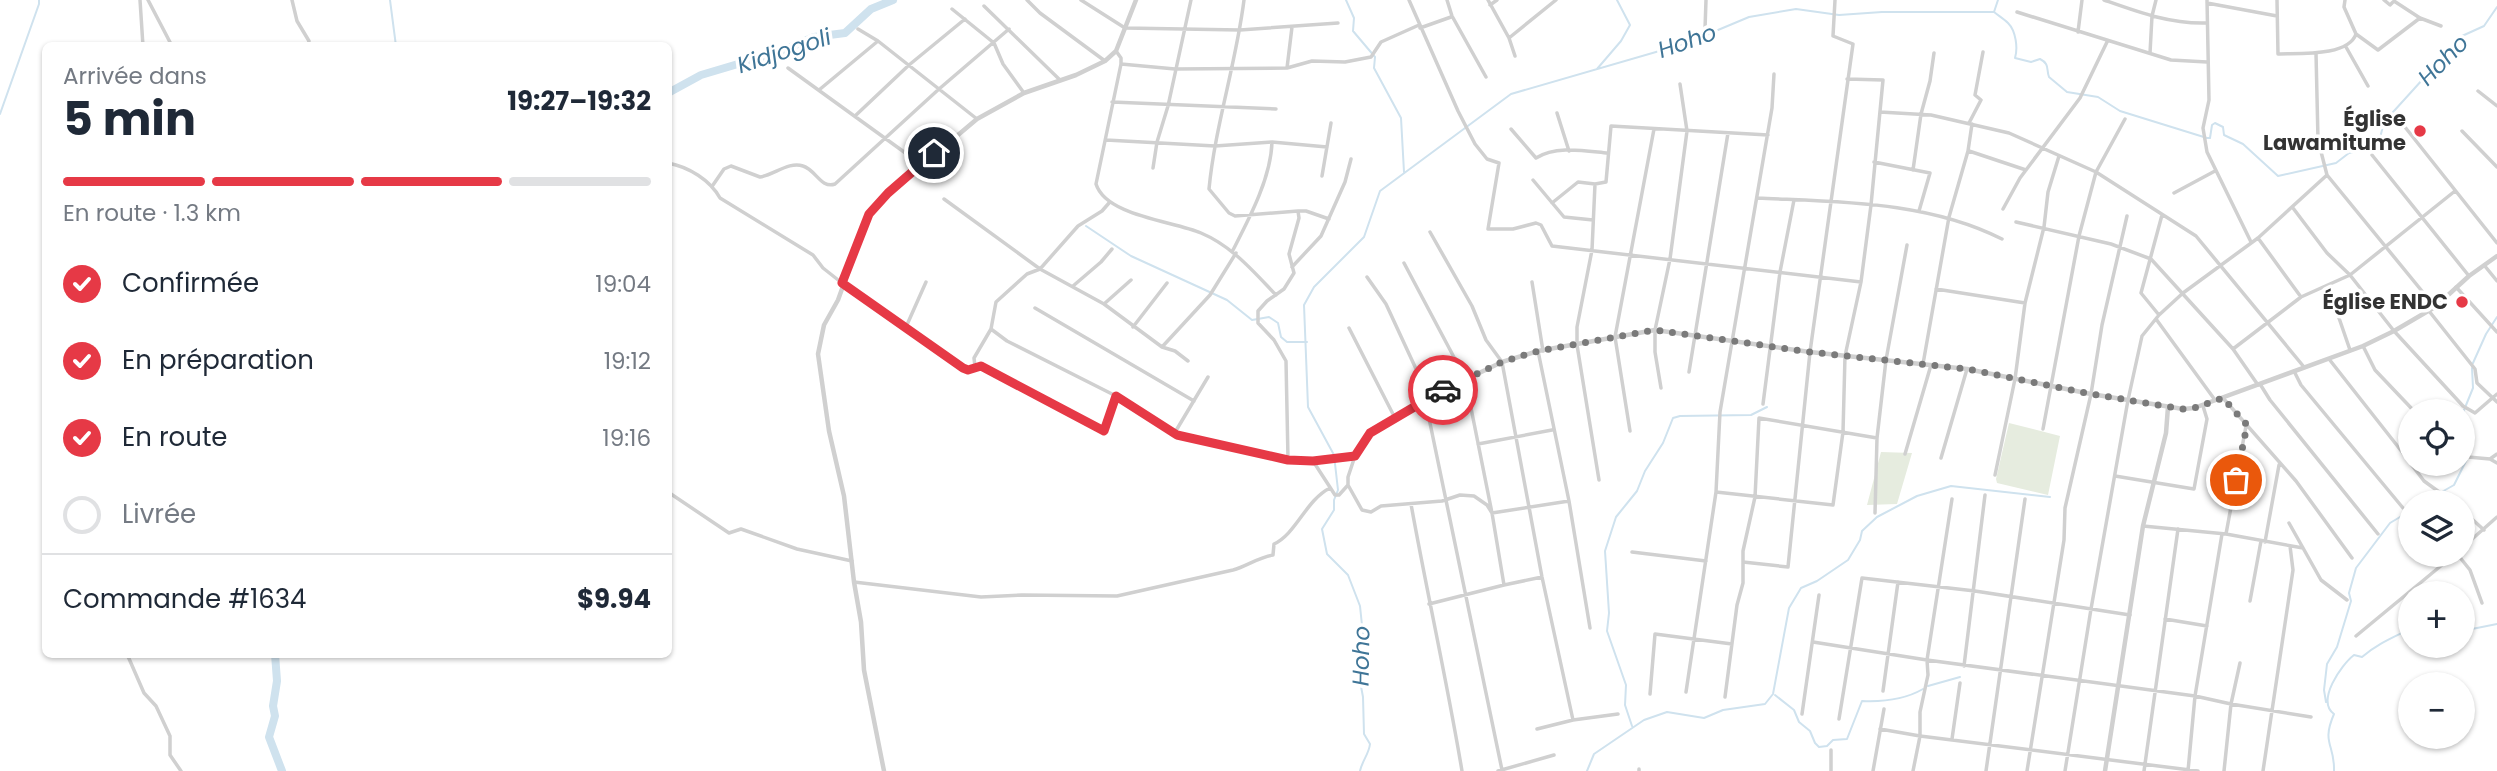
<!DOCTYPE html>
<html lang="fr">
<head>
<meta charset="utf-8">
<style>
	body { margin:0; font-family:Poppins,sans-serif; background:#f2f2f3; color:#1f2937; height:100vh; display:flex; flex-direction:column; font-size:26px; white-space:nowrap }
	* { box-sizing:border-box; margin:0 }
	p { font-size:23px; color:#747a83 }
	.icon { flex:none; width:38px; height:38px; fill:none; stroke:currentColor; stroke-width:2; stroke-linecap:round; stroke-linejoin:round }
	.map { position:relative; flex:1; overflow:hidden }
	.drawer { position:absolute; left:42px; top:42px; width:630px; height:616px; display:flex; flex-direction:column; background:#fff; border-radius:10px; box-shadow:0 2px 5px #0004 }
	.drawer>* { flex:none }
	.controls { position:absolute; left:2398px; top:399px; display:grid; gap:14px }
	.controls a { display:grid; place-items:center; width:77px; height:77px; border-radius:50%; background:#fff; box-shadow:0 2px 5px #0004; font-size:35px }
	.pin { position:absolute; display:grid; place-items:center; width:60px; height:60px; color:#fff; margin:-30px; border:4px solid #fff; border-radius:50%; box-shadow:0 2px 7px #0007 }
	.courier { position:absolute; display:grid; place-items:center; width:70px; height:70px; margin:-35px; border:5px solid #e63946; border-radius:50%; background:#fff; color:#222; box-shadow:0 2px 9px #0007 }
	.head em { font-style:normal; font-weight:700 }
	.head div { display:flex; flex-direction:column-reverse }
	.head { display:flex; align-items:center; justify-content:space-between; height:119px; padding:0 21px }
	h1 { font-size:46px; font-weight:700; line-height:52px }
	.bar { display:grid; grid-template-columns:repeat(4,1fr); gap:10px 7px; align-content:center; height:84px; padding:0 21px }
	.bar i { height:9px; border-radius:5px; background:#e0e1e3 }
	.bar .on { background:#e63946 }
	.bar p { grid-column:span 4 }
	.line { display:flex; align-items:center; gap:18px; padding:0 21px; border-top:2px solid #e0e1e3 }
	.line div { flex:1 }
	ol { padding:0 21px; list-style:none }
	li { display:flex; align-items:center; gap:21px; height:77px }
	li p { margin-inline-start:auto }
	li .icon { padding:7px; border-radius:50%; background:#e63946; color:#fff; stroke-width:4 }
	li:last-child { color:#747a83 }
	li i { width:38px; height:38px; border:4px solid #e0e1e3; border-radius:50% }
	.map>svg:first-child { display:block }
	.green { fill:#e6ecdf }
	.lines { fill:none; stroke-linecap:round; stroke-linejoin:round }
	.stream { stroke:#cfe2ee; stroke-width:2 }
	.river { stroke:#cfe2ee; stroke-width:8 }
	.minor { stroke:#d0d0d0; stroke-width:3.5 }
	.tertiary { stroke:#d0d0d0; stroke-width:4.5 }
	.done { stroke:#7a7a7a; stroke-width:7; stroke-dasharray:0 12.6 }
	.route { stroke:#e63946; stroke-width:9 }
	.poi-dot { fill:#e63946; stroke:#fff; stroke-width:2.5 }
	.labels { text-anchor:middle; stroke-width:7; stroke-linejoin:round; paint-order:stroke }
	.poi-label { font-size:21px; font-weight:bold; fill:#333; stroke:#fff; text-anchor:end }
	.water-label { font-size:23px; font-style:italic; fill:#3f7597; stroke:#fff }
</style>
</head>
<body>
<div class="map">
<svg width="2497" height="771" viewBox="0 0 2497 771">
	<rect width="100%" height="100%" fill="#fff"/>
	<path class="green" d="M2009,423L2060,436L2048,495L1997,483L1996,479Z
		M1881,452L1912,453L1897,504L1867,505Z"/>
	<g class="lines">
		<path class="stream" d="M390,0L396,46
			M1346,0L1354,18L1353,31L1375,57L1374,68L1401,118L1404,172
			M1994,12L1998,0
			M1597,69L1621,41L1630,25L1617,0
			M0,114L39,4V0
			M1086,226L1131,256L1227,300L1252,320L1269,317L1278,323L1281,337L1287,342H1307
			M2473,363L2486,334L2497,317
			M2462,415L2473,388L2472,368
			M2424,502L2454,485L2468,457L2462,441
			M2462,631L2497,624
			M1928,686L1960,677
			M1775,695L1794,710L1799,722L1810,731L1815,743L1819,747L1827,746L1833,740L1847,739L1862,701C1884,702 1904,700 1923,689
			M2326,702L2324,690L2327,664L2337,647L2351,601L2349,593L2356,568L2390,523L2410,511
			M1632,726L1625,705L1626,685L1607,631L1609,613L1605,551L1616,517L1637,491L1645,471L1663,443L1673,418L1680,416L1751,415L1767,407
			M1360,771C1362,761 1369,754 1370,744L1364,734L1363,697L1356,660L1363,635L1360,606L1348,575L1327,554L1322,529L1334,510V500L1338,490L1334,455L1308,407L1304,305L1314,287L1364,237L1380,191L1511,94L1687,43L1749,17L1796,9L1839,15L1882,12H1994C1999,16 2004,19 2008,23C2016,31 2018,48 2015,58L2031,62L2040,59C2050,64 2046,69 2049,77L2067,92L2098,97L2120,111L2207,138H2210L2212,125L2215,123L2223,127L2224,135L2243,144L2278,176L2336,163L2349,153L2378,146L2384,122L2462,36L2484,26L2497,7
			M1587,771L1594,754L1644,720L1667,712L1704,718L1723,710L1765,704L1773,694L1789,608L1801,588L1817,581L1848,560L1860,540L1862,531L1877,517L1917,496L1951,486L2050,497
			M2334,771C2335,744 2321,744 2334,714C2316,701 2341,665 2354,655L2362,657C2377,644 2392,638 2410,629"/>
		<path class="river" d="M668,93L701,75L738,64H751L814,37L845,33L871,9L893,0
			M275,654L277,681L273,706L275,716L269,737L282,771"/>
		<path class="minor" d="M140,0L143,46
			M148,0L172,46
			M292,0L297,21L309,41L308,46
			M1027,0L1040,13L1105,61
			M1081,0L1125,28L1240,30L1338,23
			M1244,0C1236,64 1215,126 1209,189L1229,213L1235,216L1298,211L1299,218L1289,254L1294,273L1284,289L1267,301L1258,311V323L1274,340L1286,361L1288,459
			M1409,0L1458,111L1475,144L1487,159L1499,163L1488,229H1513L1536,223L1541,225L1552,246L1861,282
			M1447,0L1452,16L1486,77
			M1488,0L1509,38L1515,56
			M2104,0C2138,12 2170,24 2206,23
			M2207,0L2209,100L2203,128L2207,152L2251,242
			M2277,0L2278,54C2298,53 2348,57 2356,34L2344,7L2345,0
			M2384,0L2390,5L2393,2
			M2394,1L2420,18L2441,26
			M2207,3L2277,16
			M1490,5L1497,0
			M984,6L1060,80
			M952,9L994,43L1003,64L1024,93
			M2017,12L2171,60L2207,62
			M1420,28L1451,17
			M858,29L878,41L977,119
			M1705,29L1706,0
			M2078,32L2082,0
			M2356,34L2378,50L2420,18
			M1509,38L1556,0
			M2346,47L2368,86
			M1116,51L1121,58V64L1096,184C1106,216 1173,221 1201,233C1232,246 1253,271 1276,295
			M2150,53L2152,16L2156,0
			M2316,53L2318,140L2327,175L2435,307
			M1121,64L1175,69L1287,68L1312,61L1345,62L1371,57L1381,42L1419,25
			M788,68L922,165
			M1287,68L1292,27
			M819,90L878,41
			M2478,91L2497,106
			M1112,102L1276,109
			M1880,112L1931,115L2009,133L2096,172L2196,236L2304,367
			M1557,113L1569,151
			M855,116L909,65L965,19
			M2397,117L2497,243
			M1969,123L1981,100L1975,95L1983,52
			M1511,129L1536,158C1556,145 1586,151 1608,153
			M2462,131L2497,167
			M1106,140L1215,146L1272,142L1327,147
			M1969,151L2026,170
			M2372,155L2469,276
			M1874,162L1930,173L1919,211
			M668,163C689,167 710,180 720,198L813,255L823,268L842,283
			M1153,168L1157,142L1168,106L1191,0
			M1913,170L1921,114L1930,81L1934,53
			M1322,176L1331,123
			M1533,180L1564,217L1593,220
			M1595,184L1592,250L1577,327V345L1599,480
			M713,185L724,169L731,166L760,177C774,175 789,161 803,166C816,170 821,189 835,184L939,89L1009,29
			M2174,193L2215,171
			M1758,198C1840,202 1927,201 2002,239
			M944,199L1040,269L1104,304L1162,347L1175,351L1188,361
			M1552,203L1578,182L1595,184L1606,182L1611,126L1768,135
			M2293,208L2327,253L2350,275L2394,331L2463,406L2475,413L2497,394
			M2003,209L2020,178L2080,98L2107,42
			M1298,211H1306L1329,219
			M2016,222L2111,244L2151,259L2233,349L2258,385
			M1430,232L1472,306L1486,340L1502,362L1542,577L1573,720
			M2258,238L2301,297
			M1233,250C1249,219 1271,178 1272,142
			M1404,263L1465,378L1492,513L1569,501
			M2484,265L2497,281
			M1292,267L1321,236L1345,182L1351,159
			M1367,277L1386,304L1429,397
			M1532,282L1543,351
			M1073,286L1101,262L1112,249
			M2328,286L2350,350
			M2456,287L2497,332
			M1936,289L2025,303
			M1104,304L1131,280
			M1035,308L1194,401
			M2429,311L2475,369L2477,383L2497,402
			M2159,315L2141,293L2162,215
			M2156,319L2215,400
			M906,327L926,282
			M1133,327L1167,283
			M1349,328L1395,418
			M991,329L1007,341L1116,396
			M2363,346L2375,370L2414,411
			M1162,347L1210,295L1236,253
			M2233,349L2301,297L2350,275L2455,191
			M1538,351L1569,501L1590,628
			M2329,359L2410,462
			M1923,364L1949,217L1968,151L1972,124
			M975,367L974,358L991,329L996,302L1027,274L1040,269L1078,226L1102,211L1109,203
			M2294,371L2301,385L2403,508
			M1689,372L1728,133
			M2260,384L2270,400L2378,534
			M1661,388L1655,352V330L1670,259L1687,131L1680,84
			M2223,398L2296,481L2352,558
			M1425,399L1502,770
			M1763,404L1780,272L1794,200
			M2043,429L2079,236L2096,172L2125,119
			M1630,431L1615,337L1654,129
			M1174,434L1208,377
			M1478,444L1552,430
			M2462,453L2468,457L2490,459L2497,454
			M1905,454L1931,365
			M1941,458L1967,369
			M2490,459L2497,463
			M1313,461L1335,495H1339L1348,485V477L1355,456
			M2411,464L2424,481L2453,502
			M1995,475L2015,379L2025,303L2044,227L2048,192L2059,156
			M2115,476L2194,489L2207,419L2203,406
			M1348,485L1362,510L1371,512L1381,506L1442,501L1460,495L1474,496L1487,505L1492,513L1504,585
			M668,492L729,533L741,529L797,549L852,561
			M1716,492L1833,505L1843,432L1845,356L1861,282L1871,205L1883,80L1847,79
			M1411,504C1427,593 1447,681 1462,771
			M2462,510L2484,530
			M1875,513L1877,438L1886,360L1907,245
			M2405,518L2410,522
			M2289,523L2321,580L2347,600
			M2143,526L2226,534L2303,548
			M2226,534L2246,426
			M2265,542L2279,465
			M2462,548L2497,517
			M1632,552L1706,561
			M2440,555L2447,561
			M2458,555L2470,570L2482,603
			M1743,562L1788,567L1810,352L1853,44L1833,36L1835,0
			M854,582L981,597L1022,595L1117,596L1233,570C1247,566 1259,557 1273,555L1274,544C1296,534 1306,500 1330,488
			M2250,601L2261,541
			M1429,604L1504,585L1542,577
			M2165,619L2207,626
			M2356,636L2454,555
			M1813,642L1927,660L2195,696L2231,704L2311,717
			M127,654L144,693L156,706L170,736V755L181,771
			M1964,666L1985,495
			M1883,691L1898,582
			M1686,692L1716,492L1720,412L1772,108L1774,74
			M1650,694L1655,634L1732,644
			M1725,697L1737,605L1743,583V551L1755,497L1759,418L1877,438
			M1802,714L1819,595
			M1839,719L1862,578L1975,591L2130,615
			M1537,729L1573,720L1618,714
			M1880,729L1920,736L2198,771
			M1952,739L1960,683
			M1498,771L1554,755
			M1639,771V769
			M1831,771V750
			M1873,771L1884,709
			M1913,771L1920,736V712L1928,675L1927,660L1952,499
			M1986,771L2025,499
			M2027,771L2064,540L2065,508L2091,394L2102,325L2127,216
			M2065,771L2091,609L2128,400L2142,336L2159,315L2183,293L2258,238L2327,175
			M2144,771L2178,529
			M2188,771L2195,696L2222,534
			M2224,771L2231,704L2240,663
			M2263,771L2293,570L2290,546"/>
		<path class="tertiary" d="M842,283L963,368L968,370L981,366L1104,431L1116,396L1177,435L1288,460L1313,461L1355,456L1371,433L1425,399L1502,362L1538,351L1655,330L1810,352L1967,369L2091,394L2183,409L2194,408L2363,346L2394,331L2435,307L2469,276L2497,256
			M884,771L864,670L861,622L854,582L844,496L829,431L818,354L824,325L838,300L869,214L889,193L977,119L1024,93L1076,75L1105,61L1116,51L1136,0
			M2105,771L2143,526L2166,433L2168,407"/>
	</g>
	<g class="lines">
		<path class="done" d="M1443,390L1502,362L1538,351L1655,330L1810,352L1967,369L2091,394L2183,409L2194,408L2223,398L2247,425L2236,480"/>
		<path class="route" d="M934,153L888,193L869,214L842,283L963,368L968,370L981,366L1104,431L1116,396L1177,435L1288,460L1313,461L1355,456L1370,433L1443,390"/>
	</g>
	<g class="poi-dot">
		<circle cx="2420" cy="131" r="7"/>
		<circle cx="2462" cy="302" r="7"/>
	</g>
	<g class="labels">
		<g class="poi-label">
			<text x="2406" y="126">Église<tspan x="2406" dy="24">Lawamitume</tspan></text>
			<text x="2448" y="309">Église ENDC</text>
		</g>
		<g class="water-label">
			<text transform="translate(1687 41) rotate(-19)" y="8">Hoho</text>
			<text transform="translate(784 51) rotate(-18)" y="8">Kidjogoli</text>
			<text transform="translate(2443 60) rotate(-45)" y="8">Hoho</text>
			<text transform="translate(1361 656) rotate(-89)" y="8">Hoho</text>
		</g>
	</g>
</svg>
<div class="controls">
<a><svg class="icon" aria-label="locate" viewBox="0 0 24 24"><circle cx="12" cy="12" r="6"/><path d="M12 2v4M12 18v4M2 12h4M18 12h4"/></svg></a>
<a><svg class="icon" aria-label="layers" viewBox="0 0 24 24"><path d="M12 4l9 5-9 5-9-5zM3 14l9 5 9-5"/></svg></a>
<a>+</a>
<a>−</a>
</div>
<div class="pin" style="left:2236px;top:480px;background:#ea580c"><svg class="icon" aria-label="bag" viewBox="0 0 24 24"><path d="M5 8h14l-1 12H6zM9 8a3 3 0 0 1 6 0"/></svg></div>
<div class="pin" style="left:934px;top:153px;background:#1f2937"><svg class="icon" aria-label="home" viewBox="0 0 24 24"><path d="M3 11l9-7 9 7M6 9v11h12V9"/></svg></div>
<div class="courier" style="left:1443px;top:390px"><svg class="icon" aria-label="car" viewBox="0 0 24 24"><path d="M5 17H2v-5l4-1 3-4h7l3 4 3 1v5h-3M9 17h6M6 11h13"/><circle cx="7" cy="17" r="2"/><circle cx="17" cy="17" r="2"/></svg></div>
<section class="drawer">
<div class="head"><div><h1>5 min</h1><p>Arrivée dans</p></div><em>19:27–19:32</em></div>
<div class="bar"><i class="on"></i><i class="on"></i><i class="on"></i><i></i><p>En route · 1.3 km</p></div>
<ol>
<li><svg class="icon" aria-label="check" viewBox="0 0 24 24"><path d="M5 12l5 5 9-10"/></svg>Confirmée<p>19:04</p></li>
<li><svg class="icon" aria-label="check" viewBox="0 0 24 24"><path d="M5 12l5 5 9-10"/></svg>En préparation<p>19:12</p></li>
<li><svg class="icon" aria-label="check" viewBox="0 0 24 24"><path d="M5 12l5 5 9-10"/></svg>En route<p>19:16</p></li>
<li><i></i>Livrée</li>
</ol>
<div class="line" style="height:91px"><div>Commande #1634</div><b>$9.94</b></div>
</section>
</div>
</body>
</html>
